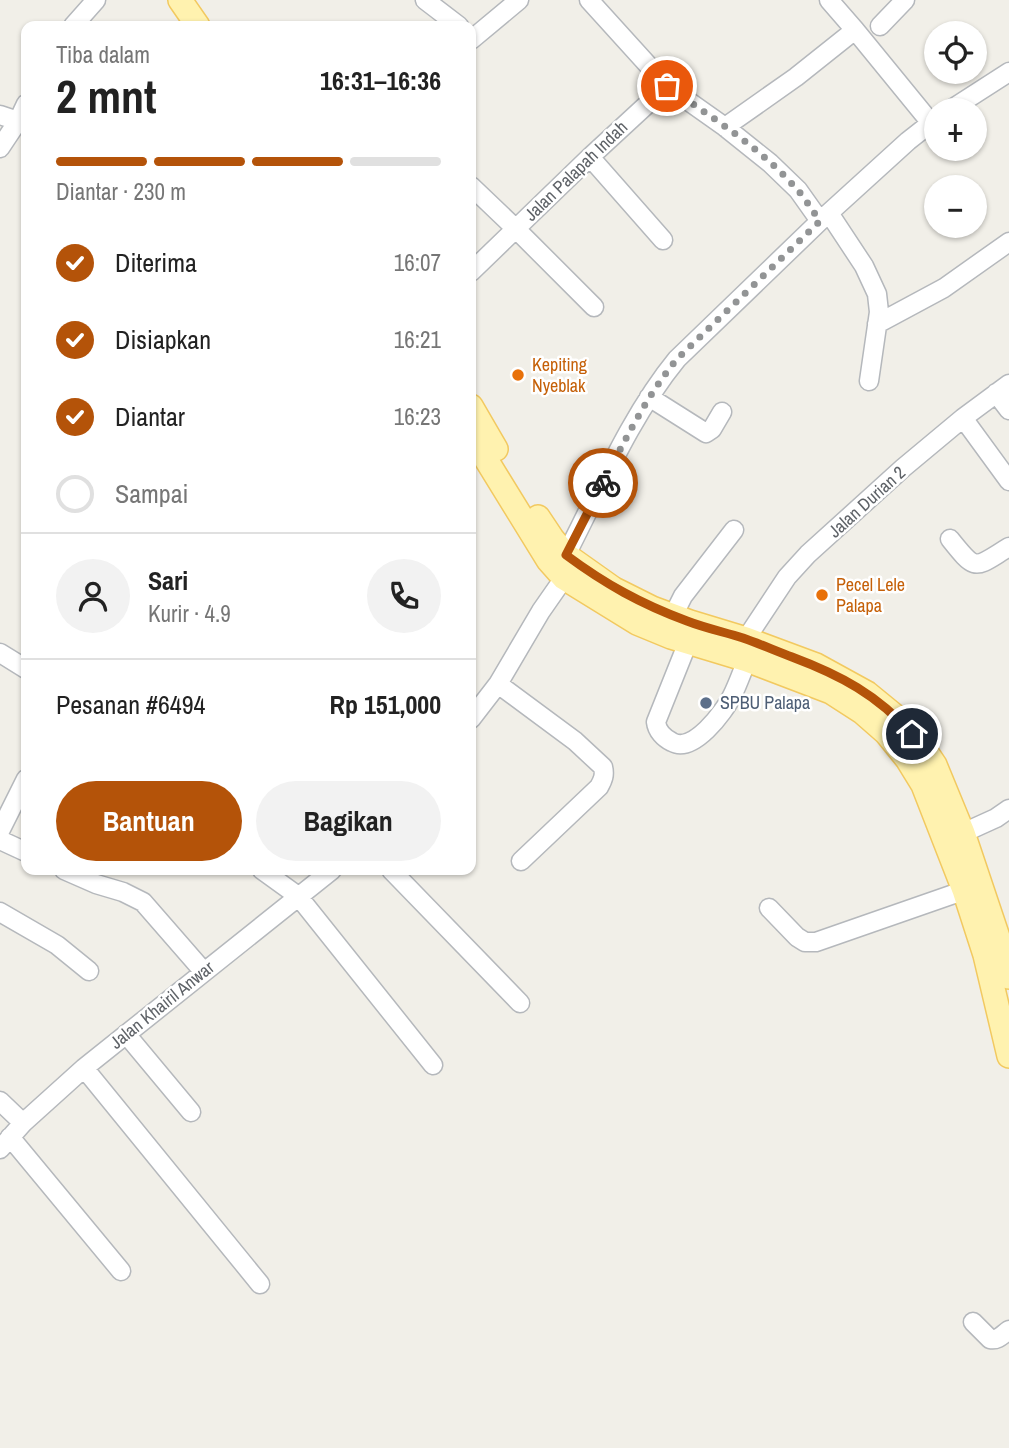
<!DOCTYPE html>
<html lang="id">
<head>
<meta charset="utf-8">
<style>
	body { margin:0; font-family:"Archivo Narrow",sans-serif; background:#f2f2f2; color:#222; height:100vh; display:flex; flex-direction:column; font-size:26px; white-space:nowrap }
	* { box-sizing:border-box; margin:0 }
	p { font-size:23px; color:#767676 }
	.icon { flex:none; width:38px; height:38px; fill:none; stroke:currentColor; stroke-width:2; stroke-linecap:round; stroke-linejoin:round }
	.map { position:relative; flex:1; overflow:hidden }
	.details { position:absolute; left:21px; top:21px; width:455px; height:854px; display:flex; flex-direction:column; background:#fff; border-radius:14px; box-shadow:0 2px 5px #0004 }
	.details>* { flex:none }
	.tools { position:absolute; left:924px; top:21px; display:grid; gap:14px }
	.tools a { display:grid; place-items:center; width:63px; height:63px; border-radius:50%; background:#fff; box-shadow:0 2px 5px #0004; font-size:35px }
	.pin { position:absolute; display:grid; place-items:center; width:60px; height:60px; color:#fff; margin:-30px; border:4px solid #fff; border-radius:50%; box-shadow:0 2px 7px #0007 }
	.courier { position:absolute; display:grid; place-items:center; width:70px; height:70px; margin:-35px; border:5px solid #b45309; border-radius:50%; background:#fff; color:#222; box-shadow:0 2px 9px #0007 }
	.overview em { font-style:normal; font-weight:800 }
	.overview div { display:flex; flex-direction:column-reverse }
	.overview { display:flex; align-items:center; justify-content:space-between; height:119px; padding:0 35px }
	h1 { font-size:46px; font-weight:800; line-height:52px }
	.bar { display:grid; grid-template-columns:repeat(4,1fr); gap:10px 7px; align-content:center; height:84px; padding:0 35px }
	.bar i { height:9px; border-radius:5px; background:#e0e0e0 }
	.bar .active { background:#b45309 }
	.bar p { grid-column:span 4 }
	.line { display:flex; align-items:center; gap:18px; padding:0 35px; border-top:2px solid #e0e0e0 }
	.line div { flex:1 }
	.round { display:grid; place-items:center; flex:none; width:74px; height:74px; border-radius:37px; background:#f2f2f2 }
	ol { padding:0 35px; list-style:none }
	li { display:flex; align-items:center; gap:21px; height:77px }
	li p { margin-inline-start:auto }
	li .icon { padding:7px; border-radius:50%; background:#b45309; color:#fff; stroke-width:4 }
	li:last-child { color:#767676 }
	li i { width:38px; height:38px; border:4px solid #e0e0e0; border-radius:50% }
	.primary-button { display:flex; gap:14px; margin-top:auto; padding:14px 35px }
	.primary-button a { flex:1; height:80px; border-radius:42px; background:#b45309; color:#fff; font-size:28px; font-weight:800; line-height:80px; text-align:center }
	.primary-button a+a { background:#f2f2f2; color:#222 }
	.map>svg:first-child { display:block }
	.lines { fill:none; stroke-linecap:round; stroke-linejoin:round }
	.minor-casing { stroke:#b5b8bc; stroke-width:21 }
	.major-casing { stroke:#f2c960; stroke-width:26 }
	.minor { stroke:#fff; stroke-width:18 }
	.major { stroke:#fff2af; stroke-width:23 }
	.done { stroke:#929495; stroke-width:7; stroke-dasharray:0 12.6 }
	.route { stroke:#b45309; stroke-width:9 }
	.food-dot { fill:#e8710a; stroke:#fff; stroke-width:2.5 }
	.service-dot { fill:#5c6f8a; stroke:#fff; stroke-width:2.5 }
	.labels { text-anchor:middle; stroke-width:5; stroke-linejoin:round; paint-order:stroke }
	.street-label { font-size:18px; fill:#5f6368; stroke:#fff }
	.food-label { font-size:18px; fill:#c56008; stroke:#fff; text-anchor:start }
	.service-label { font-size:18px; fill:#4e5e75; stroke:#fff; text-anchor:start }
</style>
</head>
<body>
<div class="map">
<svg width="1009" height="1448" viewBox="0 0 1009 1448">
	<rect width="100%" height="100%" fill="#f1efe8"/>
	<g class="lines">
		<defs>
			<path id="minor" d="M425,0L459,26
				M589,0L667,86L725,127L770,163L798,190L820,221
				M829,0L855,30L931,123
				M73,26L96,0
				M880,26L905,0
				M471,40L519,0
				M950,110L1009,72
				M0,115L18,121
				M725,127L796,77L855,30
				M0,148L18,121L26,104
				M590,157L663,240
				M471,186L516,229L594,307
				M829,213L864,266L877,294L879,312L869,381
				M471,272L590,157L667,86
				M877,324L944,288L1009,242
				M996,393L1009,410
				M649,397L706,433L712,429L722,412
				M963,418L1009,481
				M950,539C977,573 974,568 1009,547
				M566,555C600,489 631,415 677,359L820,221L908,141L936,119
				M673,616L683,596L734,530
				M746,639L787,577L808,554L903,468L963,418L1009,384
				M688,642L656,722C657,731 664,738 672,742C693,754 724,712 732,696C738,684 742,672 747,660
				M0,653L26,669
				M498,684L575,741L603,767C605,775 603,780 599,787L521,861
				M471,719L498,684L541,611L564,578
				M0,831L26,779
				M963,833L996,818L1009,809
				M0,840L26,852
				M64,870L96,884L123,892L143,902L204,972
				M262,870L298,896L433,1065
				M391,870L520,1003
				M769,908L797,937L805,942H816L974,887
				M0,912L57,945L89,971
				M126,1034L191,1112
				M84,1068L260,1284
				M0,1101L23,1123
				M10,1137L121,1271
				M0,1149L23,1123L84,1068L332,870
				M973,1322L990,1339C998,1341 1003,1334 1009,1330"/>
			<path id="major" d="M180,0L198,26
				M471,406L496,449
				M471,435L548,560L564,578L637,623L671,637L747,660L831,692L862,712L886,733L907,759L923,785L964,890L985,955L1009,1056
				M538,517L552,538L566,555L614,589L652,608L690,622L746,639L816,665L867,693L900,720L923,747L935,765L963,833L999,940L1009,977"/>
		</defs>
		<use href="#minor" class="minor-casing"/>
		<use href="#major" class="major-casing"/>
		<use href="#minor" class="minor"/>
		<use href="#major" class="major"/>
	</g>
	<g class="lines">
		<path class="done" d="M603,483C625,440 646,397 677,359L820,221C811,209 804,196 794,186C758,146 711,117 667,86"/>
		<path class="route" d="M603,483L566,555C605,584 641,604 687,621C705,628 724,632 743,638C760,644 776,651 792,657C840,675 878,695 912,734"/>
	</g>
	<g class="food-dot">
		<circle cx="518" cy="375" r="7"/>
		<circle cx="822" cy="595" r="7"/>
	</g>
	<circle class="service-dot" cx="706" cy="703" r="7"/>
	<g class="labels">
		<g class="street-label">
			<text transform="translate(576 171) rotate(-44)" y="6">Jalan Palapah Indah</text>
			<text transform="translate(867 502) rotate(-42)" y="6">Jalan Durian 2</text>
			<text transform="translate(162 1005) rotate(-39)" y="6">Jalan Khairil Anwar</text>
		</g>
		<g class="food-label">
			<text x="532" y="371">Kepiting<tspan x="532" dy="21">Nyeblak</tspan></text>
			<text x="836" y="591">Pecel Lele<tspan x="836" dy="21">Palapa</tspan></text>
		</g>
		<g class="service-label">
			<text x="720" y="709">SPBU Palapa</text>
		</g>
	</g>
</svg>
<div class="tools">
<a><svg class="icon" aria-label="locate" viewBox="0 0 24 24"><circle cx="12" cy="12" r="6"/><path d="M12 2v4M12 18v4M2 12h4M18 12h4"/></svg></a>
<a>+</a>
<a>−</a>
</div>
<div class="pin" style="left:667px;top:86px;background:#ea580c"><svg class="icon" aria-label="bag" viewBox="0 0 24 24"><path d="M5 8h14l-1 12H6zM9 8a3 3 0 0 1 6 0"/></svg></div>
<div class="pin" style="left:912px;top:734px;background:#1f2937"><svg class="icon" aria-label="home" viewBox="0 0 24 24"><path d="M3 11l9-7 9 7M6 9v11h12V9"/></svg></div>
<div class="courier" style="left:603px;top:483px"><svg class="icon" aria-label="bike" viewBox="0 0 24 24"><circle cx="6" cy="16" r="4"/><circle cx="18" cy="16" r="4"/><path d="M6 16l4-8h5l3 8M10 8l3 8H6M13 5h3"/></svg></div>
<section class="details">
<div class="overview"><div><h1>2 mnt</h1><p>Tiba dalam</p></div><em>16:31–16:36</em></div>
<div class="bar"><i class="active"></i><i class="active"></i><i class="active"></i><i></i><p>Diantar · 230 m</p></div>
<ol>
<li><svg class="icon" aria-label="check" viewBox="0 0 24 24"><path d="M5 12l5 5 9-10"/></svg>Diterima<p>16:07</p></li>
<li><svg class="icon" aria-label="check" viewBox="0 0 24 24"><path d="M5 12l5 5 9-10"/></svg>Disiapkan<p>16:21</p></li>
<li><svg class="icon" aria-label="check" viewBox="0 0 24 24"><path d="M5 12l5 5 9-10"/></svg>Diantar<p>16:23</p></li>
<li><i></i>Sampai</li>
</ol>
<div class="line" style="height:126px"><a class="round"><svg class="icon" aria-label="person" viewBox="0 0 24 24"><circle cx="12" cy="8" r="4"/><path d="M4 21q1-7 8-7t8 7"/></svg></a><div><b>Sari</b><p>Kurir · 4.9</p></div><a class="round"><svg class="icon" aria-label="phone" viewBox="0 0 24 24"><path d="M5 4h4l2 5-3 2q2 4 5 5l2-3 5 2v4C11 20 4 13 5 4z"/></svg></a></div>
<div class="line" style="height:91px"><div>Pesanan #6494</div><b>Rp 151,000</b></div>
<div class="primary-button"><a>Bantuan</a><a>Bagikan</a></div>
</section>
</div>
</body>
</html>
